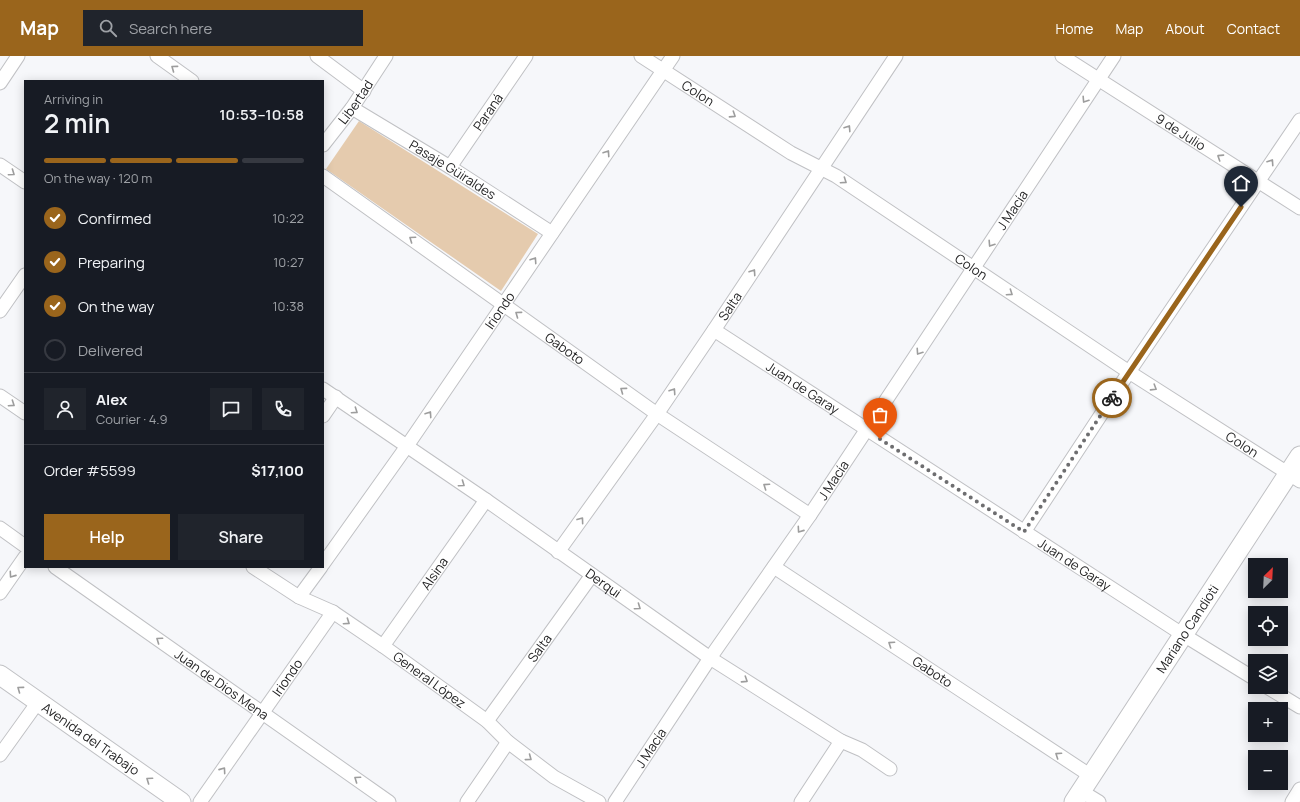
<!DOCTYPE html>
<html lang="en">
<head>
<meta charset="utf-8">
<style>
	body { margin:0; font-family:Manrope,sans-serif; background:#20242c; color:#f1f3f6; height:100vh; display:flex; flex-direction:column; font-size:15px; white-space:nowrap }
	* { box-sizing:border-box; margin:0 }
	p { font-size:13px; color:#9ea1a6 }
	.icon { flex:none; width:22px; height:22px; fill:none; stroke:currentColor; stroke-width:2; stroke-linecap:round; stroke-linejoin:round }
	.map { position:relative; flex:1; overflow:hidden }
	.sheet { position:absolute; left:24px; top:24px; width:300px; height:488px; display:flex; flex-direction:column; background:#171b24; border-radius:0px; box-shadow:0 2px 10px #0003 }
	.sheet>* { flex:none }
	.needle { width:26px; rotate:24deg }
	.controls { position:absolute; left:1248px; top:502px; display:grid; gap:8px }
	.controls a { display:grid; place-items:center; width:40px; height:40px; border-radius:0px; background:#171b24; box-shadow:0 2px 10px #0003; font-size:20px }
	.pin { position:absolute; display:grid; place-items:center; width:34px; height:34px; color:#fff; margin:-41px -17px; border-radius:50% 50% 50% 0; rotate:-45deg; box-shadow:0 0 4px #0007 }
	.pin .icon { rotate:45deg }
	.courier { position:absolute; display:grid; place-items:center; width:40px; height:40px; margin:-20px; border:3px solid #9a651c; border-radius:50%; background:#fff; color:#222; box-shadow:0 1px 5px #0007 }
	.summary em { font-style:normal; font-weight:600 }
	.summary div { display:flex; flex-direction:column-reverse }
	.summary { display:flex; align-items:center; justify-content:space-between; height:68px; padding:0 20px }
	h1 { font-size:26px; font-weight:600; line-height:30px }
	.bar { display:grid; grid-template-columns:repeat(4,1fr); gap:6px 4px; align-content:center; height:48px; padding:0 20px }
	.bar i { height:5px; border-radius:3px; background:#363941 }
	.bar .current { background:#9a651c }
	.bar p { grid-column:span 4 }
	.line { display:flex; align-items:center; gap:10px; padding:0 20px; border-top:1px solid #363941 }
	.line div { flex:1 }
	.round { display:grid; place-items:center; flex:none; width:42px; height:42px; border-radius:0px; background:#20242c }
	ol { padding:0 20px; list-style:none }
	li { display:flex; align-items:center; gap:12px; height:44px }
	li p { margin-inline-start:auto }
	li .icon { padding:4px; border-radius:50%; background:#9a651c; color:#fff; stroke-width:4 }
	li:last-child { color:#9ea1a6 }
	li i { width:22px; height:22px; border:2px solid #363941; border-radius:50% }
	.action { display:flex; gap:8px; margin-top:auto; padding:8px 20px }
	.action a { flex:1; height:46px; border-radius:0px; background:#9a651c; color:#fff; font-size:16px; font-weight:600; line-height:46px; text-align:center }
	.action a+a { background:#20242c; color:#f1f3f6 }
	header { display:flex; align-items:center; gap:24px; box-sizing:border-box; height:56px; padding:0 20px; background:#9a651c; color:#fff }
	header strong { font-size:19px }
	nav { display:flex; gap:22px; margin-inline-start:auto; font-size:14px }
	.search { width:280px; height:36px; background:#20242c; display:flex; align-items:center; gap:10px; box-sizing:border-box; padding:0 14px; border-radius:0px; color:#9ea1a6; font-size:15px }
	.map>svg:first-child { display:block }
	.green { fill:#e5cbae }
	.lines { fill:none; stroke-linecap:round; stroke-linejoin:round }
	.street-casing { stroke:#c0c1c4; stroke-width:15 }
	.secondary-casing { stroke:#c0c1c4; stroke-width:21 }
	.street { stroke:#fff; stroke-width:13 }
	.secondary { stroke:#fff; stroke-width:19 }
	.oneway { stroke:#9d9d9d }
	.done { stroke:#6e6e70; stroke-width:4; stroke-dasharray:0 7.2 }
	.route { stroke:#9a651c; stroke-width:5 }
	.labels { text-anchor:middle; stroke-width:3; stroke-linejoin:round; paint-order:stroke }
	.street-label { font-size:13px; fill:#252526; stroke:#fff }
</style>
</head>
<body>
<header>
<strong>Map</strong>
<div class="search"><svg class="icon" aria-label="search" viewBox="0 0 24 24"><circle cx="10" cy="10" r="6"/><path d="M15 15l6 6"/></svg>Search here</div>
<nav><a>Home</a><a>Map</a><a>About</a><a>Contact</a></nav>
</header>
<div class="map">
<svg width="1300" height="746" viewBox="0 0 1300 746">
	<rect width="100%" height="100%" fill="#f6f7fa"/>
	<path class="green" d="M359,65L538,178L501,235L326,113Z"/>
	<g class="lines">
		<defs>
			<g id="street">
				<path d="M157,0L192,25"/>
				<path d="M317,0L364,35"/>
				<path id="s1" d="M641,0L791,97L836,120L1129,316L1300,425"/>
				<path id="s2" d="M1062,0L1300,152"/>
				<path d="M0,27L18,0"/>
				<path id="s3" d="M352,52L450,111L552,177"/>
				<path id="s4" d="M323,89L352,52L386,0"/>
				<path d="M0,109L25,126"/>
				<path id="s5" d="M450,111L526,0"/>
				<path id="s6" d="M323,120L657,358L810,459"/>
				<path d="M0,255L25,219"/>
				<path id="s7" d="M714,274L1182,578L1255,623"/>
				<path id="s8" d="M323,333L486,444L710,602L841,685L862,694L890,713"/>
				<path d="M0,340L25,357"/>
				<path d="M323,360L336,341"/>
				<path d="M0,472L25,490"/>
				<path d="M1024,476L1129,316L1300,64"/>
				<path id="s9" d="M558,496L657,358L714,274L896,0"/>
				<path id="s10" d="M323,508L407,390L673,0"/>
				<path id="s11" d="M55,511L389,746"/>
				<path id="s12" d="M253,511L299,541L333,556L383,590L487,665L508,686L554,721L599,746"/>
				<path id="s13" d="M774,511L1091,720"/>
				<path d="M0,537L25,501"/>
				<path d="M299,541L321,511"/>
				<path id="s14" d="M383,590L486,444"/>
				<path d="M1267,631L1300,651"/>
				<path id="s15" d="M487,665L592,519"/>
				<path d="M0,699L38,646"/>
				<path d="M1081,735L1099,746"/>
				<path id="s16" d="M200,746L333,556"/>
				<path d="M467,746L508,686"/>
				<path id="s17" d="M615,746L710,602L810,459L1114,0"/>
				<path d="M801,746L841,685"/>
				<path d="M1292,746L1300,733"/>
			</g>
			<g id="secondary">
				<path id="s18" d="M0,619L181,746"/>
				<path id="s19" d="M1074,746L1300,400"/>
			</g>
		</defs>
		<use href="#street" class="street-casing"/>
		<use href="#secondary" class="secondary-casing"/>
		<use href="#street" class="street"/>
		<use href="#secondary" class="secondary"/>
	</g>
	<defs><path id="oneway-chevron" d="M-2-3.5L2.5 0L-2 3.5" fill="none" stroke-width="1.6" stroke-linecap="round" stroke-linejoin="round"/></defs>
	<g class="oneway">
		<use href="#oneway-chevron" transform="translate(174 12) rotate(-144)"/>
		<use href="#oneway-chevron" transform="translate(1085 44) rotate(123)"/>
		<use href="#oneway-chevron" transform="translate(733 59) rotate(33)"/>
		<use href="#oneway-chevron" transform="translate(848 72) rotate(-57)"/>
		<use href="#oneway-chevron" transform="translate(607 97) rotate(-56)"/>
		<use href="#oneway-chevron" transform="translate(1220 101) rotate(-147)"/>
		<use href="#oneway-chevron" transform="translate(1271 106) rotate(-56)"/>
		<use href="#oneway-chevron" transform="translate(12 117) rotate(35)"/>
		<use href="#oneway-chevron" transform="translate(844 125) rotate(34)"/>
		<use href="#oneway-chevron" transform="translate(412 183) rotate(-145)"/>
		<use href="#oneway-chevron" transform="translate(991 188) rotate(123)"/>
		<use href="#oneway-chevron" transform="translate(534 204) rotate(-56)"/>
		<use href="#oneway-chevron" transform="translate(753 216) rotate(-56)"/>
		<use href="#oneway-chevron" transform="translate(1010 237) rotate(34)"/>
		<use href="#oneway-chevron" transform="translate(518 258) rotate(-144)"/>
		<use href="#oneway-chevron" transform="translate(919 296) rotate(124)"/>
		<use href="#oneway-chevron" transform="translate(1154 332) rotate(32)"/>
		<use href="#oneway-chevron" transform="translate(623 334) rotate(-144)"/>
		<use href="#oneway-chevron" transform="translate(673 335) rotate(-56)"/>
		<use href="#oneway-chevron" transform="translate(12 348) rotate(34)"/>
		<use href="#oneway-chevron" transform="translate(355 355) rotate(34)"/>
		<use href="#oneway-chevron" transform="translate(429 358) rotate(-56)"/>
		<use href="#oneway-chevron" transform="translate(462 428) rotate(35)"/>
		<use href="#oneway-chevron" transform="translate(766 430) rotate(-146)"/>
		<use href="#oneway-chevron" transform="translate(581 464) rotate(-54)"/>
		<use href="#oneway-chevron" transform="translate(800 474) rotate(125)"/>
		<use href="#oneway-chevron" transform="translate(12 519) rotate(125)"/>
		<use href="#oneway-chevron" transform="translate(638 551) rotate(35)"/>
		<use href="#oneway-chevron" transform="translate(347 566) rotate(34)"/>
		<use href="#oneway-chevron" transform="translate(159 584) rotate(-145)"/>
		<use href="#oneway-chevron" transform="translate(891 588) rotate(-146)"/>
		<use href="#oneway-chevron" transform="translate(745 624) rotate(33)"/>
		<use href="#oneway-chevron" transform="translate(20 633) rotate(-144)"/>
		<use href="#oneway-chevron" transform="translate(1058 699) rotate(-146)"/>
		<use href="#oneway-chevron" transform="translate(529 702) rotate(37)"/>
		<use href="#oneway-chevron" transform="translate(223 714) rotate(-55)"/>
		<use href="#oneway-chevron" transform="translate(357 723) rotate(-145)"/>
		<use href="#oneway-chevron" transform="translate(149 724) rotate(-145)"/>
	</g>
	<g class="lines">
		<path class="done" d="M880,383L1024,476L1112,342"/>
		<path class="route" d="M1112,342L1241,151"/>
	</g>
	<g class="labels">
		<g class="street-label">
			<text dy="5" stroke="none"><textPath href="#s1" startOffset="68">Colon</textPath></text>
			<text dy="5" stroke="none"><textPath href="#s4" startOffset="54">Libertad</textPath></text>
			<text dy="5" stroke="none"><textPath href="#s5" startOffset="67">Paraná</textPath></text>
			<text dy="5" stroke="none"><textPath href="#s2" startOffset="141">9 de Julio</textPath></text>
			<text dy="5" stroke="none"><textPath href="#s3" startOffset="118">Pasaje Güiraldes</textPath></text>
			<text dy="5" stroke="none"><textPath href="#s17" startOffset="713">J Macía</textPath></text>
			<text dy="5" stroke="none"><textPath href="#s1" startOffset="392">Colon</textPath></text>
			<text dy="5" stroke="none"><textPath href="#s9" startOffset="300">Salta</textPath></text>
			<text dy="5" stroke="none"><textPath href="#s10" startOffset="309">Iriondo</textPath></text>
			<text dy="5" stroke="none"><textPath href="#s6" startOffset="297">Gaboto</textPath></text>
			<text dy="5" stroke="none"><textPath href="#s7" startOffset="106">Juan de Garay</textPath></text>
			<text dy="5" stroke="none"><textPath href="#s1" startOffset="716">Colon</textPath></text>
			<text dy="5" stroke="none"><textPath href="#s17" startOffset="389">J Macía</textPath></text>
			<text dy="5" stroke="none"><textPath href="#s7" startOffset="430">Juan de Garay</textPath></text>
			<text dy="5" stroke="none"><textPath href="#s14" startOffset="89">Alsina</textPath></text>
			<text dy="5" stroke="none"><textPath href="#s8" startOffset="341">Derqui</textPath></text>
			<text dy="5" stroke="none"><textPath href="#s19" startOffset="207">Mariano Candioti</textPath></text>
			<text dy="5" stroke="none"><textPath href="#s15" startOffset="90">Salta</textPath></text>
			<text dy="5" stroke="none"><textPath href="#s13" startOffset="190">Gaboto</textPath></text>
			<text dy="5" stroke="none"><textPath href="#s16" startOffset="152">Iriondo</textPath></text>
			<text dy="5" stroke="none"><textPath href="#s12" startOffset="210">General López</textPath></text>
			<text dy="5" stroke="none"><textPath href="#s11" startOffset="204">Juan de Dios Mena</textPath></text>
			<text dy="5" stroke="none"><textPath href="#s18" startOffset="111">Avenida del Trabajo</textPath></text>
			<text dy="5" stroke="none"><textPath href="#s17" startOffset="65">J Macía</textPath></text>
		</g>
	</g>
</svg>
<div class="controls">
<a><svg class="needle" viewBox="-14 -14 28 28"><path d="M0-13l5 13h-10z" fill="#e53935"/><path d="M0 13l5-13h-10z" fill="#9ea1a6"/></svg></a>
<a><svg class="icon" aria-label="locate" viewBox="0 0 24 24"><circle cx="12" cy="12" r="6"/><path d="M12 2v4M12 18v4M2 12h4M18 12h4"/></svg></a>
<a><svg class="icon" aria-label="layers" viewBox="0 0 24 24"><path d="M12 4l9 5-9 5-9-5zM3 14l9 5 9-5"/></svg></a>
<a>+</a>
<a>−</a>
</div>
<div class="pin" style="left:880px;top:383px;background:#ea580c"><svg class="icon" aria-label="bag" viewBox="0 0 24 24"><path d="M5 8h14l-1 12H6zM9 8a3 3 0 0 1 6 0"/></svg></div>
<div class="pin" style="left:1241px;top:151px;background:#1f2937"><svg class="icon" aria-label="home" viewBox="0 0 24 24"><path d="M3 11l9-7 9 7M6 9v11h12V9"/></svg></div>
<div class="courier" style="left:1112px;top:342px"><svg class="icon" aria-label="bike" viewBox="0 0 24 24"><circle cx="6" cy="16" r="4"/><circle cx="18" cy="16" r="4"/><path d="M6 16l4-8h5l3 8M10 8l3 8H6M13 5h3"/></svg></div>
<section class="sheet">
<div class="summary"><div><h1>2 min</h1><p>Arriving in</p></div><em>10:53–10:58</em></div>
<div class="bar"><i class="current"></i><i class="current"></i><i class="current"></i><i></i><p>On the way · 120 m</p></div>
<ol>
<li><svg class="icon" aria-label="check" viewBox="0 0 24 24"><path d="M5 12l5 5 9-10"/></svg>Confirmed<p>10:22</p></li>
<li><svg class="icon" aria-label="check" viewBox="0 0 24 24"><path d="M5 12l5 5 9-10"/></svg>Preparing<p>10:27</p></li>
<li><svg class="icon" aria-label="check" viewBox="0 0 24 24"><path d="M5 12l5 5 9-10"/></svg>On the way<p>10:38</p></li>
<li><i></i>Delivered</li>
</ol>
<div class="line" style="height:72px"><a class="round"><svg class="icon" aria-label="person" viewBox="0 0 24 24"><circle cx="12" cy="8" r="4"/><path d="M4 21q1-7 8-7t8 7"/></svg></a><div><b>Alex</b><p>Courier · 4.9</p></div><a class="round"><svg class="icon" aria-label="chat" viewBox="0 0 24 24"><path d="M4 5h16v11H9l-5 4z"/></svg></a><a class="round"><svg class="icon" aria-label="phone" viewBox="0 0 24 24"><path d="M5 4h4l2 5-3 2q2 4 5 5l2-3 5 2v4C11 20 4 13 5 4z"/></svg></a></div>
<div class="line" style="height:52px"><div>Order #5599</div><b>$17,100</b></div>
<div class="action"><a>Help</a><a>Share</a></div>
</section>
</div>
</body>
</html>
